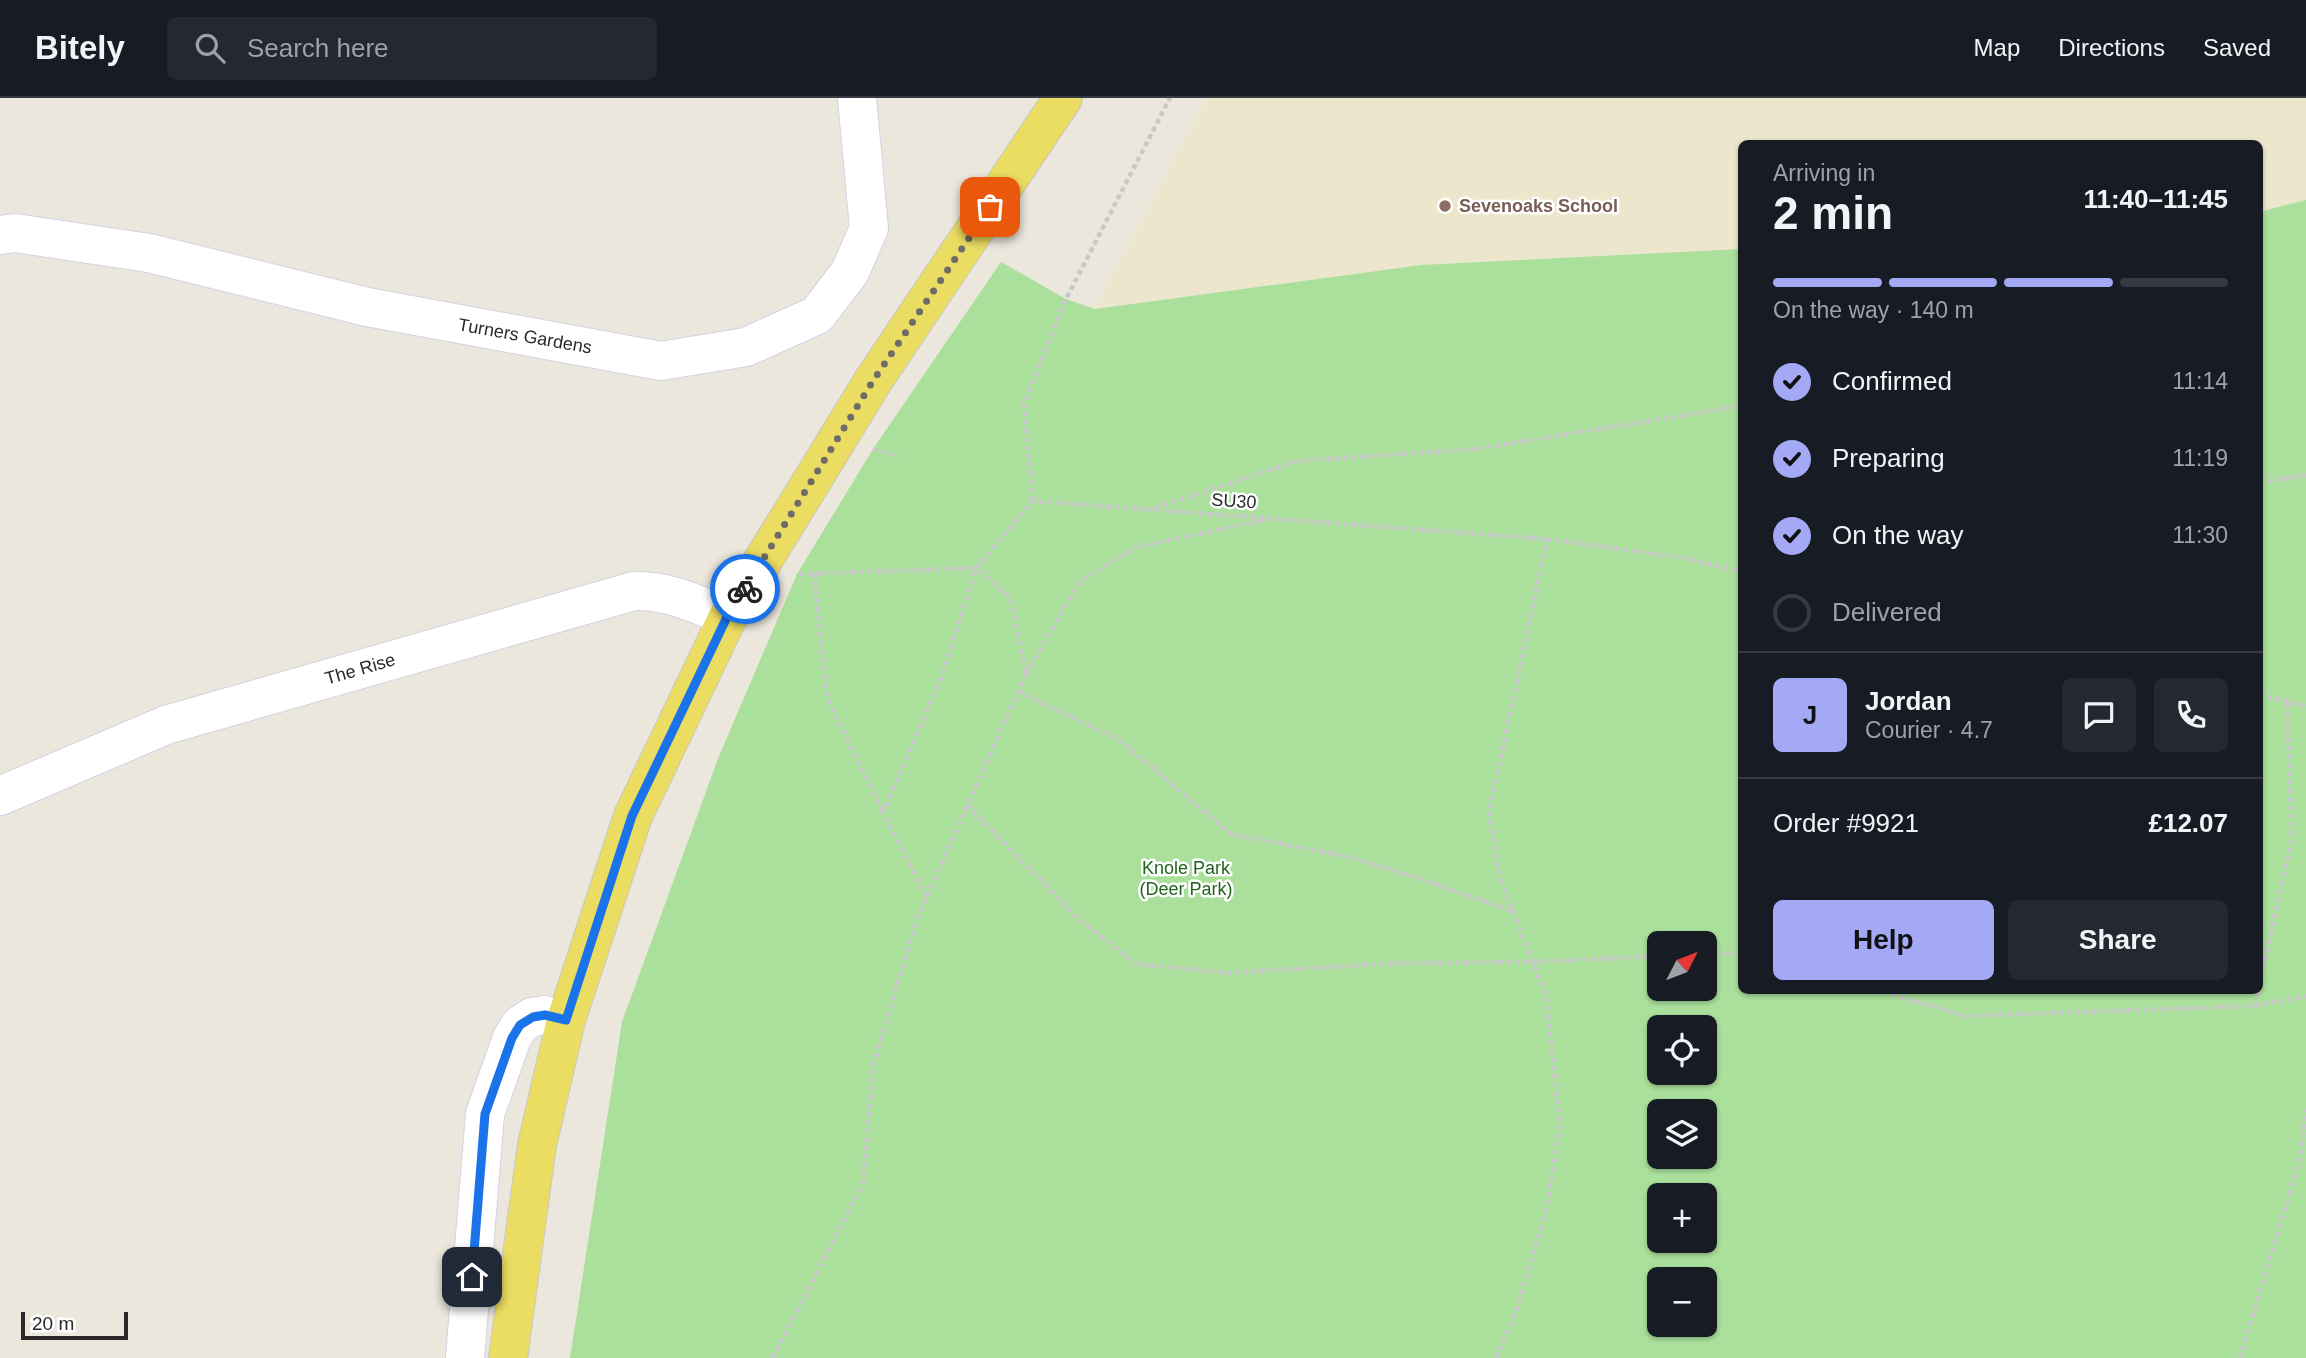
<!DOCTYPE html>
<html lang="en">
<head>
<meta charset="utf-8">
<style>
	body { margin:0; font-family:Helvetica,sans-serif; background:#242831; color:#f1f3f6; height:100vh; display:flex; flex-direction:column; font-size:26px; white-space:nowrap }
	* { box-sizing:border-box; margin:0 }
	p { font-size:23px; color:#9ea1a6 }
	.icon { flex:none; width:38px; height:38px; fill:none; stroke:currentColor; stroke-width:2; stroke-linecap:round; stroke-linejoin:round }
	.map { position:relative; flex:1; overflow:hidden }
	.drawer { position:absolute; left:1738px; top:42px; width:525px; height:854px; display:flex; flex-direction:column; background:#171b24; border-radius:10px; box-shadow:0 2px 5px #0004 }
	.drawer>* { flex:none }
	.needle { width:46px; rotate:48deg }
	.buttons { position:absolute; left:1647px; top:833px; display:grid; gap:14px }
	.buttons a { display:grid; place-items:center; width:70px; height:70px; border-radius:10px; background:#171b24; box-shadow:0 2px 5px #0004; font-size:35px }
	.scale { position:absolute; left:21px; bottom:18px; width:107px; box-sizing:border-box; padding-left:7px; border:4px solid #2a2a2a; border-top:0; font-size:19px; line-height:24px; white-space:nowrap; color:#2a2a2a; -webkit-text-stroke:5px #fff; paint-order:stroke }
	.pin { position:absolute; display:grid; place-items:center; width:60px; height:60px; color:#fff; margin:-30px; border-radius:14px; box-shadow:0 4px 10px #0006 }
	.courier { position:absolute; display:grid; place-items:center; width:70px; height:70px; margin:-35px; border:5px solid #1a73e8; border-radius:50%; background:#fff; color:#222; box-shadow:0 2px 9px #0007 }
	.overview em { font-style:normal; font-weight:600 }
	.overview div { display:flex; flex-direction:column-reverse }
	.overview { display:flex; align-items:center; justify-content:space-between; height:119px; padding:0 35px }
	h1 { font-size:46px; font-weight:600; line-height:52px }
	.bar { display:grid; grid-template-columns:repeat(4,1fr); gap:10px 7px; align-content:center; height:84px; padding:0 35px }
	.bar i { height:9px; border-radius:5px; background:#363941 }
	.bar .active { background:#a3a9f4 }
	.bar p { grid-column:span 4 }
	.line { display:flex; align-items:center; gap:18px; padding:0 35px; border-top:2px solid #363941 }
	.line div { flex:1 }
	.round { display:grid; place-items:center; flex:none; width:74px; height:74px; border-radius:10px; background:#242831 }
	ol { padding:0 35px; list-style:none }
	li { display:flex; align-items:center; gap:21px; height:77px }
	li p { margin-inline-start:auto }
	li .icon { padding:7px; border-radius:50%; background:#a3a9f4; color:#111; stroke-width:4 }
	li:last-child { color:#9ea1a6 }
	li i { width:38px; height:38px; border:4px solid #363941; border-radius:50% }
	.primary-button { display:flex; gap:14px; margin-top:auto; padding:14px 35px }
	.primary-button a { flex:1; height:80px; border-radius:10px; background:#a3a9f4; color:#111; font-size:28px; font-weight:600; line-height:80px; text-align:center }
	.primary-button a+a { background:#242831; color:#f1f3f6 }
	header { display:flex; align-items:center; gap:42px; box-sizing:border-box; height:98px; padding:0 35px; background:#171b24; border-bottom:2px solid #363941 }
	header strong { font-size:33px }
	nav { display:flex; gap:38px; margin-inline-start:auto; font-size:24px }
	.search { width:490px; height:63px; background:#242831; display:flex; align-items:center; gap:18px; box-sizing:border-box; padding:0 24px; border-radius:10px; color:#9ea1a6; font-size:26px }
	.map>svg:first-child { display:block }
	.education { fill:#ece6cd }
	.green { fill:#aae09b; fill-rule:evenodd }
	.lines { fill:none; stroke-linecap:round; stroke-linejoin:round }
	.minor-casing { stroke:#d2d3e2; stroke-width:40 }
	.major-casing { stroke:#c8c8c8; stroke-width:40 }
	.path { stroke:#c8c8c8; stroke-width:4.5; stroke-dasharray:5 3.5; stroke-linecap:butt }
	.minor { stroke:#fff; stroke-width:38 }
	.major { stroke:#ebdc62; stroke-width:38 }
	.major-bridge-casing { stroke:#c8c8c8; stroke-width:40; stroke-linecap:butt }
	.major-bridge { stroke:#ebdc62; stroke-width:38 }
	.done { stroke:#6e6c68; stroke-width:7; stroke-dasharray:0 12.6 }
	.route { stroke:#1a73e8; stroke-width:9 }
	.education-dot { fill:#8d6e63; stroke:#fff; stroke-width:2.5 }
	.labels { text-anchor:middle; stroke-width:5; stroke-linejoin:round; paint-order:stroke }
	.education-label { font-size:18px; font-weight:bold; fill:#785e54; stroke:#fff; text-anchor:start }
	.street-label { font-size:18px; fill:#2a2a2a; stroke:#fff }
	.park-label { font-size:18px; fill:#23641d; stroke:#fff }
</style>
</head>
<body>
<header>
<strong>Bitely</strong>
<div class="search"><svg class="icon" aria-label="search" viewBox="0 0 24 24"><circle cx="10" cy="10" r="6"/><path d="M15 15l6 6"/></svg>Search here</div>
<nav><a>Map</a><a>Directions</a><a>Saved</a></nav>
</header>
<div class="map">
<svg width="2306" height="1260" viewBox="0 0 2306 1260">
	<rect width="100%" height="100%" fill="#ebe7dc"/>
	<path class="education" d="M1206,0H2306V102L2259,114V46H1741V151L1421,167L1094,211Z"/>
	<path class="green" d="M2306,102V1260H570L622,924L719,658L797,476L873,351L1001,164L1066,201L1095,211L1421,167L1741,151V892H2259V114ZM1659,845H1704V891H1659ZM1659,929H1704V975H1659ZM1659,1013H1704V1059H1659ZM1659,1097H1704V1143H1659ZM1659,1181H1704V1227H1659Z"/>
	<g class="lines">
		<defs>
			<path id="minor" d="M0,137L15,135L149,155L367,209L661,263L746,249L817,217L850,174L869,130L857,0
				M0,698L166,627L634,493C668,492 697,506 728,519
				M465,1260L485,1016L512,940L520,927L532,919L545,917L566,922"/>
			<path id="major" d="M873,283L1063,0
				M508,1260L537,1047L566,922L633,718L728,519L799,404"/>
		</defs>
		<use href="#minor" class="minor-casing"/>
		<use href="#major" class="major-casing"/>
		<path class="path" d="M873,351L898,359
			M2259,385L2306,377
			M1033,403L1024,306L1066,201L1170,0
			M1155,410L1297,363L1476,351L1741,308
			M814,475L827,600L883,714
			M799,476L976,470
			M1026,576L1080,483L1136,449L1270,421
			M1018,594L1118,641L1231,736L1349,759L1414,779L1512,813
			M2259,597L2306,608
			M967,707L1082,824L1137,866L1227,875L1399,865L1532,864L1659,858
			M927,799L883,715L942,578L976,470L1033,403L1547,441L1691,461L1741,474
			M1704,857L1741,855
			M2259,887L2292,741L2287,604
			M1875,892L1966,918L2255,908L2306,898
			M2255,908L2258,892
			M773,1260L863,1085L873,968L917,821L1026,576L1011,500L976,470
			M1496,1260L1515,1216L1546,1113L1560,1028L1546,899L1500,779L1489,715L1547,441
			M2240,1260L2301,1057L2306,1011"/>
		<use href="#minor" class="minor"/>
		<use href="#major" class="major"/>
		<defs>
			<path id="major-bridge" d="M799,404L873,283"/>
		</defs>
		<use href="#major-bridge" class="major-bridge-casing"/>
		<use href="#major-bridge" class="major-bridge"/>
	</g>
	<g class="lines">
		<path class="done" d="M745,491L873,283L990,109"/>
		<path class="route" d="M472,1179L485,1016L512,940L520,927L533,919L545,917L566,922L632,718L727,519L745,491"/>
	</g>
	<circle class="education-dot" cx="1445" cy="108" r="7"/>
	<g class="labels">
		<g class="education-label">
			<text x="1459" y="114">Sevenoaks School</text>
		</g>
		<g class="street-label">
			<text transform="translate(525 238) rotate(10)" y="6">Turners Gardens</text>
			<text transform="translate(1234 403) rotate(4)" y="6">SU30</text>
			<text transform="translate(360 571) rotate(-16)" y="6">The Rise</text>
		</g>
		<g class="park-label">
			<text x="1186" y="776">Knole Park<tspan x="1186" dy="21">(Deer Park)</tspan></text>
		</g>
	</g>
</svg>
<div class="buttons">
<a><svg class="needle" viewBox="-14 -14 28 28"><path d="M0-13l5 13h-10z" fill="#e53935"/><path d="M0 13l5-13h-10z" fill="#9ea1a6"/></svg></a>
<a><svg class="icon" aria-label="locate" viewBox="0 0 24 24"><circle cx="12" cy="12" r="6"/><path d="M12 2v4M12 18v4M2 12h4M18 12h4"/></svg></a>
<a><svg class="icon" aria-label="layers" viewBox="0 0 24 24"><path d="M12 4l9 5-9 5-9-5zM3 14l9 5 9-5"/></svg></a>
<a>+</a>
<a>−</a>
</div>
<div class="scale">20 m</div>
<div class="pin" style="left:990px;top:109px;background:#ea580c"><svg class="icon" aria-label="bag" viewBox="0 0 24 24"><path d="M5 8h14l-1 12H6zM9 8a3 3 0 0 1 6 0"/></svg></div>
<div class="pin" style="left:472px;top:1179px;background:#1f2937"><svg class="icon" aria-label="home" viewBox="0 0 24 24"><path d="M3 11l9-7 9 7M6 9v11h12V9"/></svg></div>
<div class="courier" style="left:745px;top:491px"><svg class="icon" aria-label="bike" viewBox="0 0 24 24"><circle cx="6" cy="16" r="4"/><circle cx="18" cy="16" r="4"/><path d="M6 16l4-8h5l3 8M10 8l3 8H6M13 5h3"/></svg></div>
<section class="drawer">
<div class="overview"><div><h1>2 min</h1><p>Arriving in</p></div><em>11:40–11:45</em></div>
<div class="bar"><i class="active"></i><i class="active"></i><i class="active"></i><i></i><p>On the way · 140 m</p></div>
<ol>
<li><svg class="icon" aria-label="check" viewBox="0 0 24 24"><path d="M5 12l5 5 9-10"/></svg>Confirmed<p>11:14</p></li>
<li><svg class="icon" aria-label="check" viewBox="0 0 24 24"><path d="M5 12l5 5 9-10"/></svg>Preparing<p>11:19</p></li>
<li><svg class="icon" aria-label="check" viewBox="0 0 24 24"><path d="M5 12l5 5 9-10"/></svg>On the way<p>11:30</p></li>
<li><i></i>Delivered</li>
</ol>
<div class="line" style="height:126px"><b class="round" style="background:#a3a9f4;color:#111">J</b><div><b>Jordan</b><p>Courier · 4.7</p></div><a class="round"><svg class="icon" aria-label="chat" viewBox="0 0 24 24"><path d="M4 5h16v11H9l-5 4z"/></svg></a><a class="round"><svg class="icon" aria-label="phone" viewBox="0 0 24 24"><path d="M5 4h4l2 5-3 2q2 4 5 5l2-3 5 2v4C11 20 4 13 5 4z"/></svg></a></div>
<div class="line" style="height:91px"><div>Order #9921</div><b>£12.07</b></div>
<div class="primary-button"><a>Help</a><a>Share</a></div>
</section>
</div>
</body>
</html>
